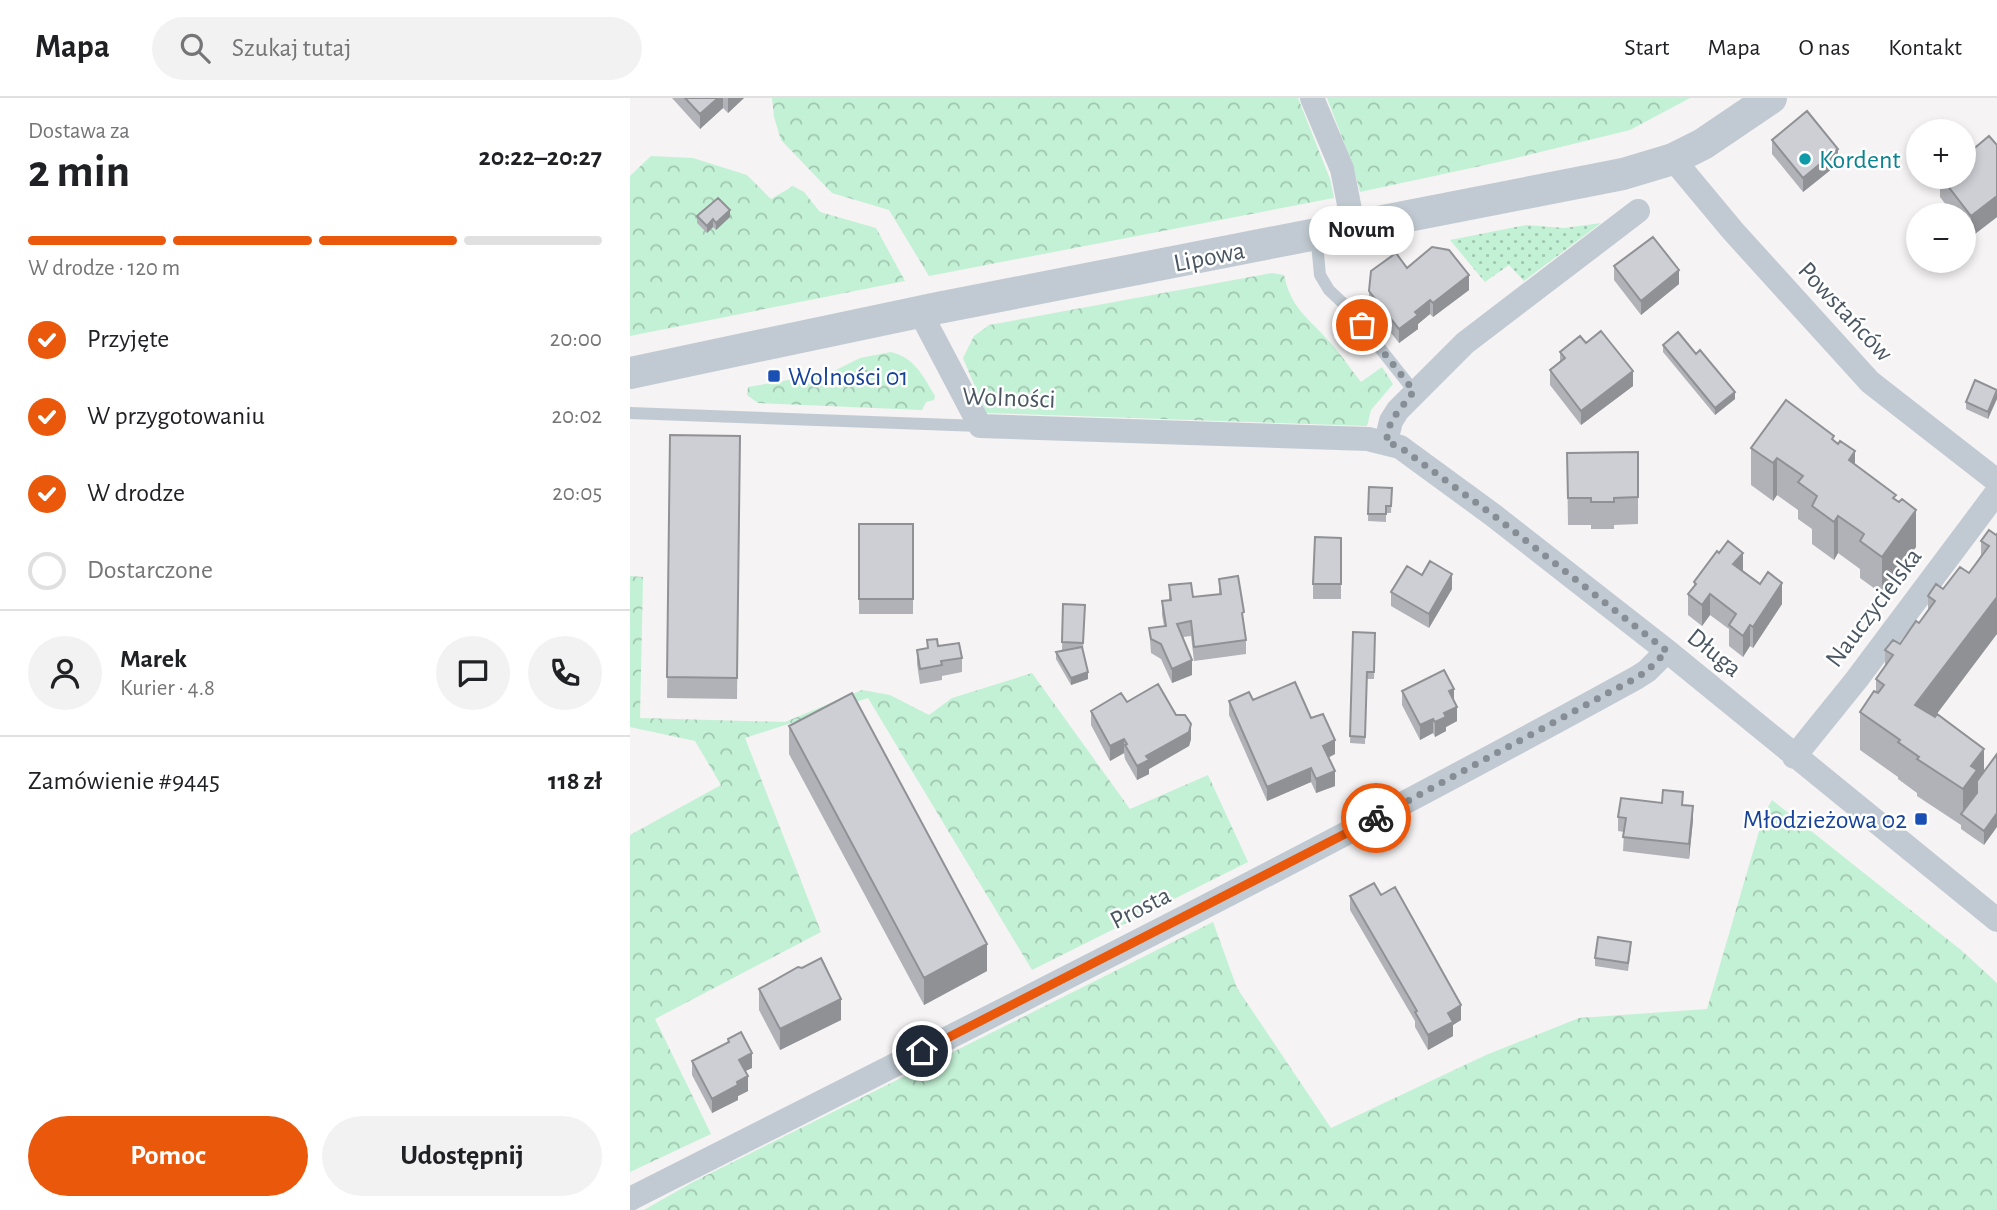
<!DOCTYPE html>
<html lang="pl">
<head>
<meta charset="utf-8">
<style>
	body { margin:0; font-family:"Alegreya Sans",sans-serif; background:#f2f2f2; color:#202124; height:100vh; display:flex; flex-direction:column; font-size:26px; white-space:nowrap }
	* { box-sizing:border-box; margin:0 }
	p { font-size:23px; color:#757577 }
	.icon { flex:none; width:38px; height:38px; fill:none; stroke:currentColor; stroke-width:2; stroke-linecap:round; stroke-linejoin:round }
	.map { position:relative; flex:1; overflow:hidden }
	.details { display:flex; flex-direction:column; background:#fff; width:630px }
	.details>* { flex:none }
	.tools { position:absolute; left:1276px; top:21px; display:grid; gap:14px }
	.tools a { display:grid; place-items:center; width:70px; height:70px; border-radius:50%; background:#fff; box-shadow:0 4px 10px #0003; font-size:35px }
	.pin { position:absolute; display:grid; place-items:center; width:60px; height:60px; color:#fff; margin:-30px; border:4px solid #fff; border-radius:50%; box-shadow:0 2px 7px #0007 }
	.courier { position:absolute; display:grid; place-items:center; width:70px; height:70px; margin:-35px; border:5px solid #ea580c; border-radius:50%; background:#fff; color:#222; box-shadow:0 2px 9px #0007 }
	.bubble { position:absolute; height:49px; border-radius:24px; background:#fff; box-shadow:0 4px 10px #0003; font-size:23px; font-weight:700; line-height:49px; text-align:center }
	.summary em { font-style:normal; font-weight:700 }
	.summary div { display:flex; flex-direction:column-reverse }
	.summary { display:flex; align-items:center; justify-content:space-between; height:119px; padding:0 28px }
	h1 { font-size:46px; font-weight:700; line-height:52px }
	.bar { display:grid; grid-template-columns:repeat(4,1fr); gap:10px 7px; align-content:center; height:84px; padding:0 28px }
	.bar i { height:9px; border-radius:5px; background:#e0e0e0 }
	.bar .on { background:#ea580c }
	.bar p { grid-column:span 4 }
	.line { display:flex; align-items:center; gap:18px; padding:0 28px; border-top:2px solid #e0e0e0 }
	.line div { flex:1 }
	.round { display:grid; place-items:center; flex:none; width:74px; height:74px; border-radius:37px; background:#f2f2f2 }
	ol { padding:0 28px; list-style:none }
	li { display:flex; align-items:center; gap:21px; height:77px }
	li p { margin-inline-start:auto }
	li .icon { padding:7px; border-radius:50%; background:#ea580c; color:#fff; stroke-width:4 }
	li:last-child { color:#757577 }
	li i { width:38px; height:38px; border:4px solid #e0e0e0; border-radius:50% }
	.button { display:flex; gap:14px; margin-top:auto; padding:14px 28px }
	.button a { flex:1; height:80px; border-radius:42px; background:#ea580c; color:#fff; font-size:28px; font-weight:700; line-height:80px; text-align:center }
	.button a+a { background:#f2f2f2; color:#202124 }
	header { display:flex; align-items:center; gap:42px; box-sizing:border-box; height:98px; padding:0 35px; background:#fff; border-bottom:2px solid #e0e0e0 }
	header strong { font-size:33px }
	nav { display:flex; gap:38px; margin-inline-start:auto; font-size:24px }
	.search { width:490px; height:63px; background:#f2f2f2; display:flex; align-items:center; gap:18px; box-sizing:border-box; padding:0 24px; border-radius:38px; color:#757577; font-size:26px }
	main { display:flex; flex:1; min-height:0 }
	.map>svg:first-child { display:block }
	.grass { fill:url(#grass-dots) }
	.forest { fill:url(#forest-crowns) }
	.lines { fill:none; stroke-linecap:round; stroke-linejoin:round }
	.service { stroke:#c1cad2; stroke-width:12 }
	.minor { stroke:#c1cad2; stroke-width:24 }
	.tertiary { stroke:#c1cad2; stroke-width:32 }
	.wall { fill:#b0b2b7 }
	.shaded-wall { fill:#909195 }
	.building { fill:#cdcfd5; stroke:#909195; stroke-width:2 }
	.done { stroke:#868d94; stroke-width:7; stroke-dasharray:0 12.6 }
	.route { stroke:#ea580c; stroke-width:9 }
	.culture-dot { fill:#0f9aa8; stroke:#fff; stroke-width:2.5 }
	.transit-dot { fill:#1a4fb4; stroke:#fff; stroke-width:2.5 }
	.labels { text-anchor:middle; stroke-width:5; stroke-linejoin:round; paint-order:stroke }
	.culture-label { font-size:26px; fill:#0d838f; stroke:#fff; text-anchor:start }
	.street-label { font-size:26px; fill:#4a5661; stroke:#fff }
	.transit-label { font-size:26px; fill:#164399; stroke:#fff; text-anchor:start }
</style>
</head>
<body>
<header>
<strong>Mapa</strong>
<div class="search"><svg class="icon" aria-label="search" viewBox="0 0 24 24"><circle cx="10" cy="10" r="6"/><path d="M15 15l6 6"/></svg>Szukaj tutaj</div>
<nav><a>Start</a><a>Mapa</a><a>O nas</a><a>Kontakt</a></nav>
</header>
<main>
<section class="details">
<div class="summary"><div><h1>2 min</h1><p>Dostawa za</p></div><em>20:22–20:27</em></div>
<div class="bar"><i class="on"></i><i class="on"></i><i class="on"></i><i></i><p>W drodze · 120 m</p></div>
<ol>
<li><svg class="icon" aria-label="check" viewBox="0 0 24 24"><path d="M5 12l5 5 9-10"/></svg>Przyjęte<p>20:00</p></li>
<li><svg class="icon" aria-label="check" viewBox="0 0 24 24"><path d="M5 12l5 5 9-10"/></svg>W przygotowaniu<p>20:02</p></li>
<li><svg class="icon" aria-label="check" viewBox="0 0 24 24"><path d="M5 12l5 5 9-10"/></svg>W drodze<p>20:05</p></li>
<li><i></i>Dostarczone</li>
</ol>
<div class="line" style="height:126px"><a class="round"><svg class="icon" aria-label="person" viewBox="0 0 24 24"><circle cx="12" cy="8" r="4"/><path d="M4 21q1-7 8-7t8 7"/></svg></a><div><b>Marek</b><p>Kurier · 4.8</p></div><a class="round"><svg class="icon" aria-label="chat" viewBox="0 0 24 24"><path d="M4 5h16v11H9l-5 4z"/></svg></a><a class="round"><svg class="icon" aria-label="phone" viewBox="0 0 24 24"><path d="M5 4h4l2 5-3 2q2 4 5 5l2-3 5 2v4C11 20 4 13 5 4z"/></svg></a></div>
<div class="line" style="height:91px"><div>Zamówienie #9445</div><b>118 zł</b></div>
<div class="button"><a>Pomoc</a><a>Udostępnij</a></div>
</section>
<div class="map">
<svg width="1367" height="1112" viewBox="0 0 1367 1112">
	<defs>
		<pattern id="grass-dots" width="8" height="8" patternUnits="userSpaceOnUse" patternTransform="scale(1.75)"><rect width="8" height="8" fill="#c3f1d5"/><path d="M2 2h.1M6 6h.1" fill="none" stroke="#a0c6b0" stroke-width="1.8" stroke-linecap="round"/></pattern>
		<pattern id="forest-crowns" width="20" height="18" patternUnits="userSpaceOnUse" patternTransform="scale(1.75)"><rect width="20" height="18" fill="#c3f1d5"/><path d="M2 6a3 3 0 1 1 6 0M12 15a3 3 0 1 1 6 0" fill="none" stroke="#a0c6b0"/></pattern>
	</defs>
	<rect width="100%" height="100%" fill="#f5f3f3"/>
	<path class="grass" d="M971,125L894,183L879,167L855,184L820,142L896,127L934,130Z"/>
	<path class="forest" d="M142,0H668L700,81L704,100L299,178L259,112L202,95L151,42L144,19Z
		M697,0H1060L1000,32L869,64L730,94L723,68Z
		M21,58L63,60L117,77L141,101L163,88L174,94L190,114L246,130L275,183L0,238V78Z
		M642,175L654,177C661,209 675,217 696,240C709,253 719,269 731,284L752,269L763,286L741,312L737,328L356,315L333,260L344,238L359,227Z
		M261,254C285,260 293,278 305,298L304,302L296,304L292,312L128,305L117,297L118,289L200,275L230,260Z
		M0,478L13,479L10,620L155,624L232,592L260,597L299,617L322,600L402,575L500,711L578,677L618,764L402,872L238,600L115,640L191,834L25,921L81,1036L0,1074V737L91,687L65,643L0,629Z
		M1142,702L1331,852L1367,885V1112H14L63,1084L583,824L607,890L701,1030L856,957L949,920L1077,911L1134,716Z"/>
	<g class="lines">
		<path class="service" d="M686,135L690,177L699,192L718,210L784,293
			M0,315L350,328"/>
		<path class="minor" d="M682,0L712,71L723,127
			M1043,61L1103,133L1240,284L1367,383
			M290,214L350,328L738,341L770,349L863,417L1037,553L1367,822
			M756,344L761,323L768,312L835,245L1008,113
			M1164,659L1227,581L1367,394
			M0,1101C337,930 675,762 1006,580L1017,573L1037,553"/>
		<path class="tertiary" d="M0,275L308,210L993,76L1043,61L1073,46L1141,0"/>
	</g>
	<path class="wall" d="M42,0H114L98,15L93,10L70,31Z
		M1142,42L1208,66L1173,94L1142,56Z
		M1367,47V119L1341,139L1334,129V117H1324L1310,99V79H1334Z
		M67,118L100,119L86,132L83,129L77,135L67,125Z
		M984,168L1049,186L1011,217L984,182Z
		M777,170L839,192L803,219L800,216L788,226V231L769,245L739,207V193Z
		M956,245L1003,288L951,327L920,287V272L930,265V254Z
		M1033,247L1066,256L1105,301L1085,317L1033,254Z
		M1367,292L1358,321L1336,311V304Z
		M40,337L110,338L107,601L37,600Z
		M1204,343L1225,367L1266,402L1286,449L1252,496L1230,480V471L1208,455L1204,462L1182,446V431L1168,421V412L1147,397L1143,403L1121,387V350Z
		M1008,354V426L984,427V431H961V427H938L937,355Z
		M739,389L762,390L761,415H756V424L738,423Z
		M229,426H283V516H229Z
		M1366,437L1304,619L1354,674L1367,656L1354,747L1331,731V727L1287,698V695L1268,681V679L1230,652V614L1246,594V581L1255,568V552L1270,546L1289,525L1298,512V498L1313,491L1339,475L1351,457V443Z
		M711,440V501H683V486Z
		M1113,473L1152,506L1123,550L1120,548L1113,559L1099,548V531L1080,517L1072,528L1058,517V496L1064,488V484Z
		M792,477L822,491L799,530L761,508V494Z
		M589,481L614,529L616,542V556L564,563L561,538L553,539L562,577L542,585L531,561L521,555L519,530L534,528L532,517V503L539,502V487L563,499L589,496Z
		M433,506L455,507L453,552L458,581L441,587L426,561V554L438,552H432Z
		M723,534L745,535L744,581H737L735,646L720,645Z
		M297,542L332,560V574L312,578V582L290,586L287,566V552L297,550Z
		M772,593L824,602L827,623L816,629V633L805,639L803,635L790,642L772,607Z
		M623,602L681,620L705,656L698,660L705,688L686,695L681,684L637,703L599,617V603Z
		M461,613L561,641L559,648L519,671V676L507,682L495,661L494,655L480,663L461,627Z
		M159,628L357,873L294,907L159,656Z
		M1053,707L1063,722L1059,761L993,753L994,734L988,733V719Z
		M751,797L831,922L823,927V938L798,952L785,929V923L720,812V798Z
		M1001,851L998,873L965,868V860Z
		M129,891L211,922L150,952L129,912Z
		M98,941L122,970L115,973L118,993L108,998V1002L82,1015L62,977V963L98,945Z"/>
	<path class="shaded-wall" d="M88,0H93V10L70,31V16Z
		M98,0H114L98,15Z
		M1208,51V66L1173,94V80Z
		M1367,98V119L1341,139V118Z
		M100,112V119L86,132V125Z
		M83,121V129L77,135V128Z
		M1049,172V186L1011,217V203Z
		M839,177V192L803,219V205Z
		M800,202V216L788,226V231L769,245V231L785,214Z
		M1003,273V288L951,327V313Z
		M1105,294V301L1085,317V310Z
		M1367,294V301L1358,321V314Z
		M1225,353V391L1219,362Z
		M1147,360V397L1143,403V365Z
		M1286,412V449L1252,496V459Z
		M1208,418V455L1204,462V424Z
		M1113,455V476L1103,466Z
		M822,476V491L799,530V516Z
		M1152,485V506L1123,550V529Z
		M1080,496V517L1072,528V507Z
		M1367,499V536L1285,645V607Z
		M1120,527V548L1113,559V538Z
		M562,562V577L542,585V571Z
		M458,574V581L441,587V580Z
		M824,591V605L819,593Z
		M827,609V623L816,629V633L805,639V624L814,615Z
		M803,621V635L790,642V627Z
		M561,626V641L559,648L519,671V676L507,682V668L516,658Z
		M494,641V655L480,663V648Z
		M705,642V656L693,662V648Z
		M1354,651V688L1333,717V691L1341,668Z
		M681,670V684L637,703V689Z
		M705,673V688L686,695V681Z
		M1063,708V722L1059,761V746Z
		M1367,715V729L1354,747V733Z
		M357,846V873L294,907V880Z
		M211,901V922L150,952V931Z
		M831,907V922L823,927V938L798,952V937L818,915Z
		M122,955V970L109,976V962Z
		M118,978V993L108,998V1002L82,1015V1001L107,984Z"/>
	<path class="building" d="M55,0H88L70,16Z
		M1177,13L1208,51L1173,80L1142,42Z
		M1359,38L1367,47V98L1341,118L1311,79H1334V59Z
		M88,100L100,112L86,125L83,121L77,128L67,118Z
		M1023,139L1049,172L1011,203L984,168Z
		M802,149L819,152L839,177L803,205L800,202L785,214L788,217L769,231L739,193L741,173L766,155L777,170Z
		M971,233L1003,273L951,313L920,272L935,260L930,254L950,238L956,245Z
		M1048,234L1066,256L1070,252L1105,294L1085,310L1033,247Z
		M1345,282L1367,292L1358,314L1336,304Z
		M1156,302L1204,338L1202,341L1208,346L1210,343L1225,353L1219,362L1266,397L1263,400L1269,404L1272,401L1286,412L1252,459L1230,443L1234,436L1208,418L1204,424L1182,408L1187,398L1168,384L1173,378L1147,360L1143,365L1121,350Z
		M40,337L110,338L107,580L37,579Z
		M1008,354V399L984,400V404H961V400H938L937,355Z
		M739,389L762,390L761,408H756V416H738Z
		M229,426H283V501H229Z
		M1359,432L1366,437L1367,436V499L1285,607L1305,619L1307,616L1354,651L1341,668L1347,672L1333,691L1287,661L1289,659L1268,644L1270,642L1230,614L1244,593L1248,595L1254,587L1246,581L1263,557L1255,552L1263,542L1270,546L1286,523L1289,525L1305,503L1298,498L1306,486L1313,491L1330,469L1339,475L1359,448L1351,443Z
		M685,439L711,440V486H683Z
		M1098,443L1113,455L1103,466L1130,486L1138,474L1152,485L1123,529L1120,527L1113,538L1099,527L1106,516L1080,496L1072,507L1058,496L1066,486L1064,484L1087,453L1089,455Z
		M800,463L822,476L799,516L761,494L777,468L792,477Z
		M608,478L614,514L612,515L616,542L564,549L561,523L547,526L562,562L542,571L531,546L521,541L519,530L536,528L532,503L541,502L539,487L561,485L563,499L591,496L589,481Z
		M433,506L455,507L453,545L432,544Z
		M723,534L745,535L744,574H737L735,639L720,638Z
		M307,541L308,548L329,545L332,560L311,563L312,567L290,571L287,552L298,550L297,542Z
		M452,549L458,574L441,580L426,554Z
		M814,572L824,591L819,593L827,609L814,615L816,619L805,624L803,621L790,627L772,593Z
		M665,584L681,620L693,616L705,642L693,648L705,673L686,681L681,670L637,689L599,603L619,594L623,602Z
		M528,586L546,617H555L561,626L559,634L516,658L519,662L507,668L495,647L497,646L494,641L480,648L461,613L491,595L497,604Z
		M222,595L357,846L294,880L159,628Z
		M1367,656V715L1354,733L1331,716L1347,695V683Z
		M1033,692L1053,694L1052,707L1063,708L1059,746L993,739L996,720L988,719L991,700L1032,705Z
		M744,785L751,797L765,789L831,907L818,915L823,924L798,937L785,914L787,913L720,798Z
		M968,839L1001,844L998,865L965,860Z
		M191,860L211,901L150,931L129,891L168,869L172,870Z
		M111,934L122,955L109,962L118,978L107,984L108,987L82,1001L62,963L99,944L98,941Z"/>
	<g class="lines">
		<path class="done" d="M732,227L784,293L761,323L756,344L770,349L863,417L1037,553L1017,573L1006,580L746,720"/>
		<path class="route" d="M292,953L746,720"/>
	</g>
	<circle class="culture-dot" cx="1175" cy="61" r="7"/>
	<g class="transit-dot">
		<rect x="137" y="271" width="14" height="14" rx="3.5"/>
		<rect x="1284" y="714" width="14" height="14" rx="3.5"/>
	</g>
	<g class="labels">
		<g class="culture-label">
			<text x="1189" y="70">Kordent</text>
		</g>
		<g class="street-label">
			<text transform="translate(579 158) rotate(-11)" y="9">Lipowa</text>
			<text transform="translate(1216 213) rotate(47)" y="9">Powstańców</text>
			<text transform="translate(379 299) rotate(2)" y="9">Wolności</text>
			<text transform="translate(1243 509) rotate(-53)" y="9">Nauczycielska</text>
			<text transform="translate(1085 554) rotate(39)" y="9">Długa</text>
			<text transform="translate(510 809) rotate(-27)" y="9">Prosta</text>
		</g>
		<g class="transit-label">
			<text x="158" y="287">Wolności 01</text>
			<text x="1277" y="730" text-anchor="end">Młodzieżowa 02</text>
		</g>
	</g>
</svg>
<div class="tools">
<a>+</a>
<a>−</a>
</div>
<div class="pin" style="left:732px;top:227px;background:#ea580c"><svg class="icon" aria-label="bag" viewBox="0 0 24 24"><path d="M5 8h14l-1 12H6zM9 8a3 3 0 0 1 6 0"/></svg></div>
<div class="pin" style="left:292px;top:953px;background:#1f2937"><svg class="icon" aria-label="home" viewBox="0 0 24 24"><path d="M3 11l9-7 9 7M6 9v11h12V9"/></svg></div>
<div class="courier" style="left:746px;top:720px"><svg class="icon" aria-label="bike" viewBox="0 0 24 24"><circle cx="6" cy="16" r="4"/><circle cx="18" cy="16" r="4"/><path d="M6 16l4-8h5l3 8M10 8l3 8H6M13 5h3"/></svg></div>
<div class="bubble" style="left:679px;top:108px;width:105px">Novum</div>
</div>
</main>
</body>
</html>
